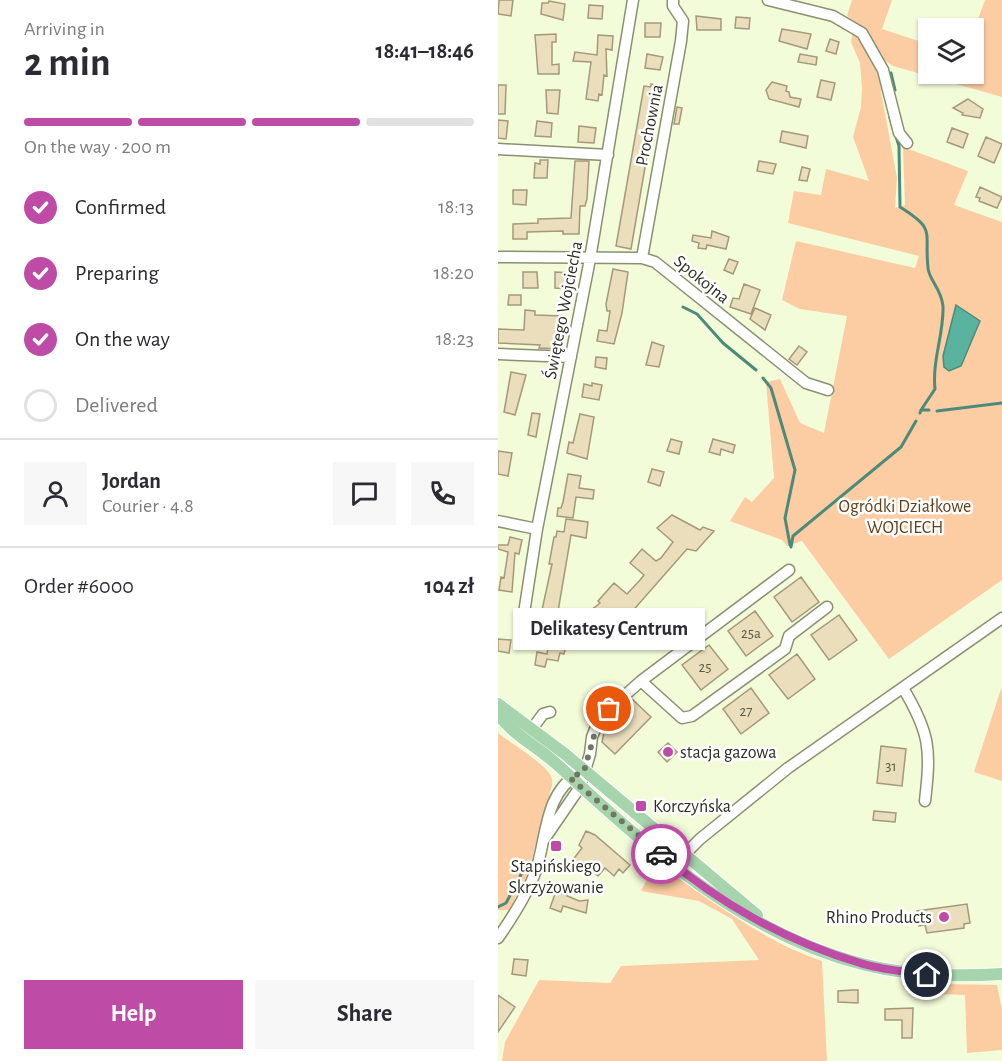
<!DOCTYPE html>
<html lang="en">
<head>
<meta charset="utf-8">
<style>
	body { margin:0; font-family:"Alegreya Sans",sans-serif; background:#f7f7f7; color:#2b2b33; height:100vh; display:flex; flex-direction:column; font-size:22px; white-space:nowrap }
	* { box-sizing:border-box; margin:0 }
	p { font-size:20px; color:#7c7c81 }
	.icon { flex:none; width:33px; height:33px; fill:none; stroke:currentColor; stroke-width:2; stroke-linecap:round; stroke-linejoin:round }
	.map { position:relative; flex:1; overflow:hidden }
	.panel { display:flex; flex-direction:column; background:#fff; width:498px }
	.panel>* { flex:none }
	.controls { position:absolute; left:420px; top:18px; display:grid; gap:12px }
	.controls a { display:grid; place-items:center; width:66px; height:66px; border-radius:0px; background:#fff; box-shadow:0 2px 4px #0004; font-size:30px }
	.pin { position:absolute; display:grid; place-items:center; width:51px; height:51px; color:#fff; margin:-26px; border:3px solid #fff; border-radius:50%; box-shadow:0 2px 6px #0007 }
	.courier { position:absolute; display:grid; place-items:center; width:60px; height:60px; margin:-30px; border:4px solid #be4ca6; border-radius:50%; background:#fff; color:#222; box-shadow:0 2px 8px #0007 }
	.bubble { position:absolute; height:42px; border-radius:0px; background:#fff; box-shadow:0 2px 4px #0004; font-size:20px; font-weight:700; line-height:42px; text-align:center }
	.headline em { font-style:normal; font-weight:700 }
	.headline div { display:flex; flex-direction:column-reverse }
	.headline { display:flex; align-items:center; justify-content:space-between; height:102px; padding:0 24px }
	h1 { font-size:39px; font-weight:700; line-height:45px }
	.bar { display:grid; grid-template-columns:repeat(4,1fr); gap:9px 6px; align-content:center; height:72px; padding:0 24px }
	.bar i { height:8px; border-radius:4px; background:#e1e1e2 }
	.bar .current { background:#be4ca6 }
	.bar p { grid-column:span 4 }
	.line { display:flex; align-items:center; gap:15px; padding:0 24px; border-top:2px solid #e1e1e2 }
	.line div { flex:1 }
	.round { display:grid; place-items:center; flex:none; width:63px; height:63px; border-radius:0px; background:#f7f7f7 }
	ol { padding:0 24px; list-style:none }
	li { display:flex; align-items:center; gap:18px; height:66px }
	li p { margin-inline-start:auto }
	li .icon { padding:6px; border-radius:50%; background:#be4ca6; color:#fff; stroke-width:4 }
	li:last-child { color:#7c7c81 }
	li i { width:33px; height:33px; border:3px solid #e1e1e2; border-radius:50% }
	.action { display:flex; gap:12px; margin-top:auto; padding:12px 24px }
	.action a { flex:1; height:69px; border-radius:0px; background:#be4ca6; color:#fff; font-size:24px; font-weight:700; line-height:69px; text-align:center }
	.action a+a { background:#f7f7f7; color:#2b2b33 }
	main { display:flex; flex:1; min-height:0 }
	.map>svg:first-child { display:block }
	.green { fill:#fccca3 }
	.water { fill:#5ab39f; stroke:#4c8b7a; stroke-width:1.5 }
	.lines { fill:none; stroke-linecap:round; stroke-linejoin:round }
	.stream { stroke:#4c8b7a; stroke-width:3 }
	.building { fill:#eadebc; stroke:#a49979; stroke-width:1.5 }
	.minor-casing { stroke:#899171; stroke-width:13 }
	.major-casing { stroke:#fff; stroke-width:14 }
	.minor { stroke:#fff; stroke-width:10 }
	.major { stroke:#a6d5ad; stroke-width:12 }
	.done { stroke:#727762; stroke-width:6; stroke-dasharray:0 10.8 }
	.route { stroke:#be4ca6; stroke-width:8 }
	.poi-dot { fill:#be4ca6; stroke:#fff; stroke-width:2 }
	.labels { text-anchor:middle; stroke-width:5; stroke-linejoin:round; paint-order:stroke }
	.number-label { font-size:15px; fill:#5c5b48 }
	.street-label { font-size:18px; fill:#2c2f22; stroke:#fff }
	.park-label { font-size:18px; fill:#633e19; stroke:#fff }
	.poi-label { font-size:18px; fill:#2c2f22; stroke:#fff; text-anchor:start }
</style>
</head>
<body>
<main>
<section class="panel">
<div class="headline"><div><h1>2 min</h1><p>Arriving in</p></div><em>18:41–18:46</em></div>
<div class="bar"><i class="current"></i><i class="current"></i><i class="current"></i><i></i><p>On the way · 200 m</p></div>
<ol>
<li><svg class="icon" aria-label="check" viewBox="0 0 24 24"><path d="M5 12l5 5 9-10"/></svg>Confirmed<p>18:13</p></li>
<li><svg class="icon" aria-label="check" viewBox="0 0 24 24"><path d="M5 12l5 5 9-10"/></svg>Preparing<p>18:20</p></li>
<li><svg class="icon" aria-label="check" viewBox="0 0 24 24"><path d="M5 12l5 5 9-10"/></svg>On the way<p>18:23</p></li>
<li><i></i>Delivered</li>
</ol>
<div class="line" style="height:108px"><a class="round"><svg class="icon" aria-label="person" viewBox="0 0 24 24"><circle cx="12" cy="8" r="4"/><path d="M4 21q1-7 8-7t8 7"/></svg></a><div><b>Jordan</b><p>Courier · 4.8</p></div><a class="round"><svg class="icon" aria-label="chat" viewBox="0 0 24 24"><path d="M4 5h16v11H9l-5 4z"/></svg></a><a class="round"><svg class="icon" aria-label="phone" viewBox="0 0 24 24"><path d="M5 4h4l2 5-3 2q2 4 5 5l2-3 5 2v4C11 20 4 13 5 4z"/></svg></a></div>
<div class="line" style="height:78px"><div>Order #6000</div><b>104 zł</b></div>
<div class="action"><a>Help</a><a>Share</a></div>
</section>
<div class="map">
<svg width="504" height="1061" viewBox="0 0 504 1061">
	<rect width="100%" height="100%" fill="#f3fcd9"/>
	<path class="green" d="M354,0H394L384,29L430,44V74H476V28H465L480,19L487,0H504V97L395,66L384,59L367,29L349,16Z
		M355,31L367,45L386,82L383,92L399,178L397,208L407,205L405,147L470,171L456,205L504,222V580L391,659L304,541L289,546L284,540L232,521L247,497L254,502L276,478L268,382L282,379L302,423L326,433L349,316L302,309L284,300L298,241L417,268L421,256L290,223L296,191L323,195L328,169L371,181L355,137L363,107L364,88L362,63L353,42Z
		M503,689H504V781L476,772Z
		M0,733C13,743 46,763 53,776C56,783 53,789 51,795L54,798L44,819L31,871L11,910H0Z
		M159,860C211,899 262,940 324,961L329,1061H4L7,1042L41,980L112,983L123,966L261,960L234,919L201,901L143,891Z
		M446,984L499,985L504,1010V1050L469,1053L467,995L441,994Z"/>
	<path class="water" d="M458,305L482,321L463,366L451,371L446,367L445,356Z"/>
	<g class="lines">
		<path class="stream" d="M393,73L397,90
			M392,118L401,146L402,207C439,230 426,231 430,268C431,280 443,288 445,306C446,334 434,360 437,389L423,410
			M185,307L199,314L225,343L258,370
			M265,378L273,388L297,470L287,518L292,545
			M439,411L504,403
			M422,413L423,410H431
			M293,547L295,536L403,447L418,421
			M0,907L8,903L27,867"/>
	</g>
	<path class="building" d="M1,0H15L13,16L0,14Z
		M51,1L67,4L65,20L43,14L44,3H50Z
		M91,5L105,6L104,19L90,18Z
		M198,16L223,19V30H199Z
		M238,17L252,18L251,29L237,28Z
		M147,23H163L162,37H147Z
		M284,29L313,34L309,49L281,41Z
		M58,34V42H54V65L61,64V74H40L37,35Z
		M100,35L115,36L114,50L108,49L109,76L106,75L104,95L101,94L100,101L88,99L93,62L75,61L77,52L99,55Z
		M332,39L341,42L338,54L328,51Z
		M149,54L165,57L162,70L147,68Z
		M302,54L319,57L318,65L300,62Z
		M323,80L337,83L333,100L319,97Z
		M274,82L289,86L288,91L291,92L292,97L303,99L301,107L271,99L268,90Z
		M153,84L161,86L133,249L118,246L146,86L153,87Z
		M0,85H8L7,114H0Z
		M48,90H62L60,114L49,113Z
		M470,99L485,109L482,118L464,115L465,113L455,108Z
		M179,107L184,108L181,124H176Z
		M0,120L10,121L8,139L0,138Z
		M39,121L54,123L53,137L37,136Z
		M81,126L98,128L96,143L80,142Z
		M454,128L470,134L465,148L449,142Z
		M284,131L310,136L308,148L282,142Z
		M488,137L504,144L496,163L480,156Z
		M42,160H50L49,178H36L37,163L42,164Z
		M77,161H91L89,199L87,206H82L81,234H65V231L29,232V239H15V224L40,223V219L73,218Z
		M261,161L278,164L275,174L259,171Z
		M304,167L312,169L309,181L301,180Z
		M482,187L504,197L499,208L481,201L482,198L478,197Z
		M15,190H29L28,205L15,204Z
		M214,231L231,237L228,249L209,245L208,249L200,248L201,243L194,241L195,235L213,238Z
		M231,259L240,262L235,274L226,270Z
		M115,269L130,272L124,313L116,344L99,341L101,330L109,331L112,311H109L108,304Z
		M25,272H39L40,288H25Z
		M57,272L72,273V289L57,288Z
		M246,284L262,290L253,314L232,307L235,298L241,299Z
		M11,295H23V305H10Z
		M257,308L273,315L267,330L252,319Z
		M27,310L37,311V315L66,316L65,345L60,349L41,348L42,345L0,343V329L26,330Z
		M154,342L166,346L161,367L148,365Z
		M301,346L309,352L299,365L291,359Z
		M98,357L109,358L108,369L97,367Z
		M13,372L28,375L17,415L6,412Z
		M94,383L104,385L101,400L84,397L86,384L94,386Z
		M34,413L42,414L38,437L30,435Z
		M82,414L96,417L89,459L69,453L71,442L75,443Z
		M173,439L184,442L181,454L169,451Z
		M215,439L237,445L235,453L223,449L222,455L211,452Z
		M0,451L14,453L10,476L0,474Z
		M154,469L166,472L162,486L150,482Z
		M70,474L83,476L81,488L96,490L95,499L78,497L75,518L59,516L60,508H63L65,502Z
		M174,515L202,530L205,527L216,531L198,551L189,549L117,631L120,635L113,640L92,611L102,603L100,601L116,583L129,594L142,580L146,575L132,563L144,549L158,561L163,558L175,542L159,528Z
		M68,519L90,522L88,538L73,535L56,635L39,633L54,564H51L56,537H58L59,531L66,532Z
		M12,537L24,540L21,554L17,553L14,592L1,590L3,577L6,578L10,552L0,549V545H10Z
		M303,577L321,602L294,622L276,597Z
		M257,611L275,636L248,656L230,631Z
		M341,615L359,640L331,660L313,635Z
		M52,637L69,641L66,654L62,653L60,661L49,659L47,667L37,665L39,652L49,654Z
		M0,639L13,640L11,653L0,651Z
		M211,645L230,669L203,690L184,665Z
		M299,654L317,679L290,699L271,675Z
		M253,688L271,713L243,734L225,709Z
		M134,699L153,717L117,754L104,742L108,724Z
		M170,743L179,752L169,762L160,752Z
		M383,746L408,749L404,786L379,783Z
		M376,811L398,813L397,822L375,820Z
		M88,831L97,835L132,865L125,873L121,869L116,876L107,868L100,876L94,871L91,875L74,861L84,848L81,845Z
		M58,891L81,901L90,900L88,913L65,906L63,912L52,908Z
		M469,904L472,923L466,924V928L429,933L427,925L421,926L419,911Z
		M16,959L30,960L28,976L14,974Z
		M354,990H360V1003L340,1002V991Z
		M0,995L17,1007L0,1032Z
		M415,1008L414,1038H404V1020H387V1009Z"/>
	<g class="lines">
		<defs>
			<path id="minor" d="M270,0L335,16L364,33L385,70L401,133L409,143
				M0,149L110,155
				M0,257L144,258L157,262L308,383L330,390
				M144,258L183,41L185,21L175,6V0
				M0,354L73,357
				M0,521L39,529
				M24,626L39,529L92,259L135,0
				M143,681L184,718L194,716L287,649L291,636L329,607
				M405,688C432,733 433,749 427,801
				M34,729L45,714L52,712
				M45,841L82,787L92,754L94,737L100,722L108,712L143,681L291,570
				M176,865L202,839L290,768L504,618
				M0,938C14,918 28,896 37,873C49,841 45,794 80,774"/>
			<path id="major" d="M0,704L67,754L259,915
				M0,714C16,736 42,748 62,767C149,848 246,934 364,964C410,976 457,977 504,974"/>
		</defs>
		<use href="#minor" class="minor-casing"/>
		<use href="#major" class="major-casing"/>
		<use href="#minor" class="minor"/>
		<use href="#major" class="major"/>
	</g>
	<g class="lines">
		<path class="done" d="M111,709L100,722L86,771L72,778L163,854"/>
		<path class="route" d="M163,854C223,904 286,940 362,963C383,970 407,971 429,975"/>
	</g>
	<g class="poi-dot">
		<circle cx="170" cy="752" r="6"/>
		<rect x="137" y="800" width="12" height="12" rx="3"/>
		<rect x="52" y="840" width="12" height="12" rx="3"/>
		<circle cx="446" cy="917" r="6"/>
	</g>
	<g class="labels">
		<g class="number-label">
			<text x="253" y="638">25a</text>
			<text x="207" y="672">25</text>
			<text x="248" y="716">27</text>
			<text x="393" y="771">31</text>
		</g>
		<g class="street-label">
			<text transform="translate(151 125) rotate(-79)" y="6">Prochownia</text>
			<text transform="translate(204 279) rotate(39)" y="6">Spokojna</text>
			<text transform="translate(65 310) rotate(-79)" y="6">Świętego Wojciecha</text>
		</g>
		<g class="park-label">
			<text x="407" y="512">Ogródki Działkowe<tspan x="407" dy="21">WOJCIECH</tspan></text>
		</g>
		<g class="poi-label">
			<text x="182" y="758">stacja gazowa</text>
			<text x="155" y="812">Korczyńska</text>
			<text x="58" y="872" text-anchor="middle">Stapińskiego<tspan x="58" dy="21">Skrzyżowanie</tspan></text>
			<text x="434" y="923" text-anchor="end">Rhino Products</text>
		</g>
	</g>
</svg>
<div class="controls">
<a><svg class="icon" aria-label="layers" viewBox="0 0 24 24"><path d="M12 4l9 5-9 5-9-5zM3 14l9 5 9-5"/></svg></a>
</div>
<div class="pin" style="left:111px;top:709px;background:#ea580c"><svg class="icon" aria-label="bag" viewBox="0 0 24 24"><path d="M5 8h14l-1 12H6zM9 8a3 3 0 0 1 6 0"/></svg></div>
<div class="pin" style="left:429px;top:975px;background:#1f2937"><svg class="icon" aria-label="home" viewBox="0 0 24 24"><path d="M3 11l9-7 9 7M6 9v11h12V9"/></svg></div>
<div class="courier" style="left:163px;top:854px"><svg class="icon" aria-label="car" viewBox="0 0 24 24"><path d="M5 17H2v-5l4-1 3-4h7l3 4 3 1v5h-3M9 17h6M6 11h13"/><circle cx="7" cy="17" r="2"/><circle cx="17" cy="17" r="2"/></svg></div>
<div class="bubble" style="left:15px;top:608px;width:192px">Delikatesy Centrum</div>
</div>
</main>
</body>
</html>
